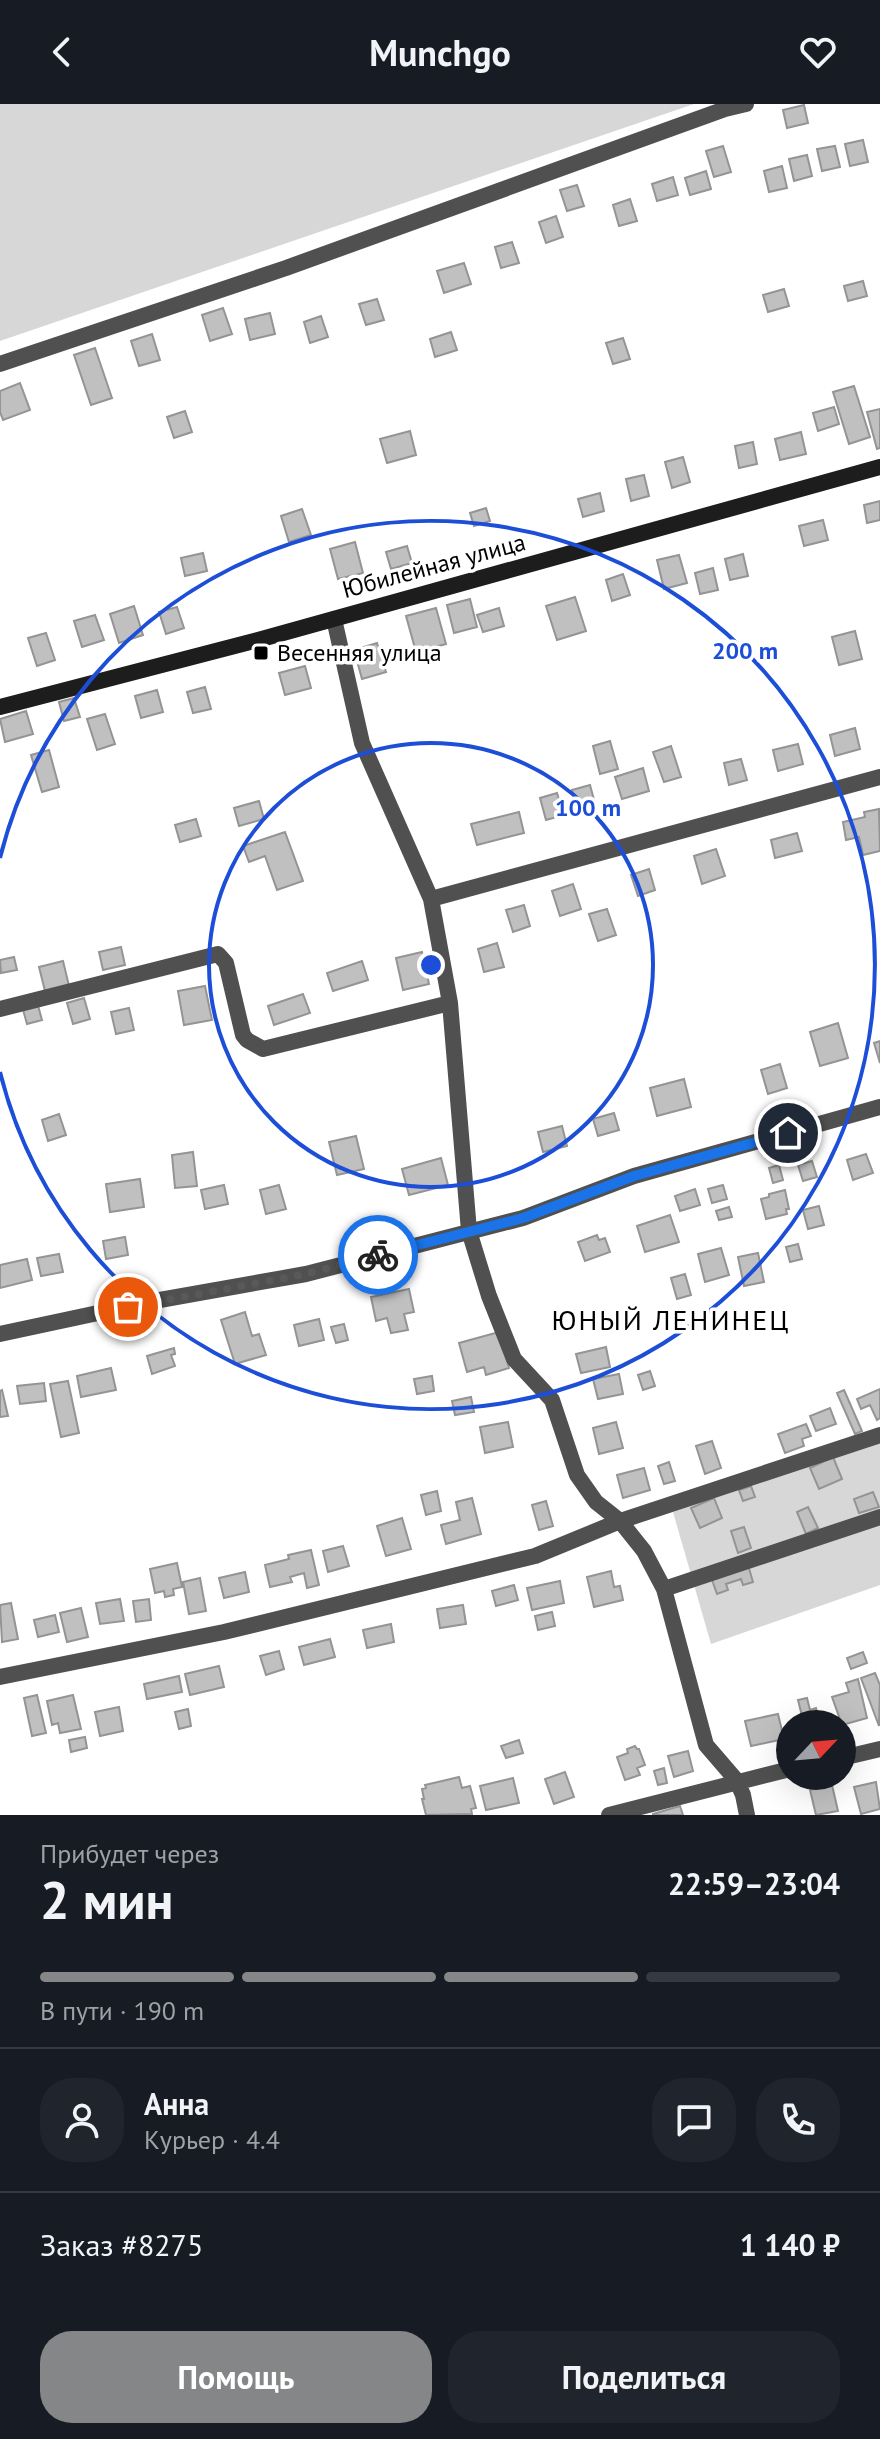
<!DOCTYPE html>
<html lang="ru">
<head>
<meta charset="utf-8">
<style>
	body { margin:0; font-family:"PT Sans",sans-serif; background:#20242c; color:#f1f3f6; height:100vh; display:flex; flex-direction:column; font-size:30px; white-space:nowrap }
	* { box-sizing:border-box; margin:0 }
	p { font-size:26px; color:#9ea1a6 }
	.icon { flex:none; width:44px; height:44px; fill:none; stroke:currentColor; stroke-width:2; stroke-linecap:round; stroke-linejoin:round }
	.map { position:relative; height:1711px; overflow:hidden }
	.sheet { display:flex; flex-direction:column; background:#171b24; flex:1 }
	.sheet>* { flex:none }
	.needle { width:52px; rotate:64deg }
	.tools { position:absolute; left:776px; top:1606px; display:grid; gap:16px }
	.tools a { display:grid; place-items:center; width:80px; height:80px; border-radius:50%; background:#171b24; box-shadow:0 8px 32px #0002; font-size:40px }
	.pin { position:absolute; display:grid; place-items:center; width:68px; height:68px; color:#fff; margin:-34px; border:4px solid #fff; border-radius:50%; box-shadow:0 2px 8px #0007 }
	.courier { position:absolute; display:grid; place-items:center; width:80px; height:80px; margin:-40px; border:6px solid #1a73e8; border-radius:50%; background:#fff; color:#222; box-shadow:0 2px 10px #0007 }
	.head em { font-style:normal; font-weight:800 }
	.head div { display:flex; flex-direction:column-reverse }
	.head { display:flex; align-items:center; justify-content:space-between; height:136px; padding:0 40px }
	h1 { font-size:52px; font-weight:800; line-height:60px }
	.bar { display:grid; grid-template-columns:repeat(4,1fr); gap:12px 8px; align-content:center; height:96px; padding:0 40px }
	.bar i { height:10px; border-radius:6px; background:#363941 }
	.bar .current { background:#858687 }
	.bar p { grid-column:span 4 }
	.line { display:flex; align-items:center; gap:20px; padding:0 40px; border-top:2px solid #363941 }
	.line div { flex:1 }
	.round { display:grid; place-items:center; flex:none; width:84px; height:84px; border-radius:32px; background:#20242c }
	.action { display:flex; gap:16px; margin-top:auto; padding:16px 40px }
	.action a { flex:1; height:92px; border-radius:32px; background:#858687; color:#fff; font-size:32px; font-weight:800; line-height:92px; text-align:center }
	.action a+a { background:#20242c; color:#f1f3f6 }
	header { display:flex; justify-content:space-between; align-items:center; height:104px; padding:0 40px; background:#171b24; font-size:36px; font-weight:800 }
	.map>svg:first-child { display:block }
	.green { fill:#d7d7d7 }
	.building { fill:#c0c0c0; stroke:#949494; stroke-width:2 }
	.lines { fill:none; stroke-linecap:round; stroke-linejoin:round }
	.street { stroke:#505050; stroke-width:16 }
	.secondary { stroke:#1d1d1d; stroke-width:16 }
	.done { stroke:#595959; stroke-width:8; stroke-dasharray:0 14.4 }
	.route { stroke:#1a73e8; stroke-width:10 }
	.ring { fill:none; stroke:#1d4ed8; stroke-width:4 }
	.poi-dot { fill:#000; stroke:#fff; stroke-width:3 }
	.labels { text-anchor:middle; stroke-width:7; stroke-linejoin:round; paint-order:stroke }
	.street-label { font-size:24px; fill:#000; stroke:#fff }
	.poi-label { font-size:24px; fill:#000; stroke:#fff; text-anchor:start }
	.quarter-label { font-size:28px; letter-spacing:2px; fill:#000; stroke:#fff }
	.centre { fill:#1d4ed8; stroke:#fff; stroke-width:4 }
	.ring-label { font-size:24px; text-anchor:middle; font-weight:bold; fill:#1d4ed8; stroke:#fff; stroke-width:7; stroke-linejoin:round; paint-order:stroke }
</style>
</head>
<body>
<header><svg class="icon" aria-label="back" viewBox="0 0 24 24"><path d="M15 5l-7 7 7 7"/></svg>Munchgo<svg class="icon" aria-label="heart" viewBox="0 0 24 24"><path d="M12 20l-8-8c-3-5 5-10 8-4 3-6 11-1 8 4z"/></svg></header>
<div class="map">
<svg width="880" height="1711" viewBox="0 0 880 1711">
	<rect width="100%" height="100%" fill="#fff"/>
	<path class="green" d="M0,0H694L0,237Z
		M880,1337V1481L711,1540L673,1408L779,1369Z"/>
	<path class="building" d="M804,1L808,19L787,24L783,6Z
		M863,36L868,58L850,62L845,40Z
		M723,42L731,68L714,73L706,47Z
		M835,42L840,63L822,67L817,45Z
		M807,51L812,72L794,77L789,55Z
		M782,62L787,84L769,88L764,67Z
		M706,67L711,85L690,91L685,74Z
		M673,73L678,91L657,97L652,80Z
		M577,81L584,102L567,107L560,86Z
		M630,95L637,117L619,122L613,101Z
		M556,112L563,133L546,139L539,118Z
		M512,138L519,159L501,164L495,143Z
		M464,159L471,180L444,189L437,167Z
		M863,177L867,192L848,197L844,182Z
		M784,185L789,202L768,208L763,191Z
		M377,195L384,216L366,221L359,200Z
		M223,204L232,230L210,237L202,211Z
		M270,209L275,230L250,236L245,215Z
		M321,212L328,233L310,239L304,218Z
		M451,228L457,246L435,253L430,235Z
		M152,230L160,256L139,262L131,237Z
		M623,234L630,255L613,260L606,239Z
		M95,244L112,294L91,301L74,251Z
		M20,279L30,306L3,316L0,308V287Z
		M854,282L870,333L849,340L833,288Z
		M834,303L839,320L818,327L813,309Z
		M880,305V344L877,345L867,308Z
		M185,307L192,328L174,334L167,313Z
		M410,327L416,351L387,359L380,335Z
		M801,328L806,350L780,356L775,335Z
		M753,338L757,360L739,364L735,342Z
		M683,353L690,378L672,384L665,358Z
		M644,371L649,392L631,397L626,375Z
		M600,389L604,407L583,413L578,395Z
		M880,397V416L867,419L864,401Z
		M486,404L490,417L474,422L470,409Z
		M302,405L311,431L289,438L281,412Z
		M823,416L828,436L804,442L799,422Z
		M355,438L363,469L338,475L330,445Z
		M407,442L412,459L391,465L386,448Z
		M203,449L207,467L185,472L181,454Z
		M743,450L748,472L730,476L725,455Z
		M679,451L687,479L664,485L657,456Z
		M713,464L718,486L700,490L695,469Z
		M623,470L630,491L612,497L606,476Z
		M575,493L586,527L557,536L546,502Z
		M470,495L477,523L454,529L447,501Z
		M134,502L143,531L119,539L110,510Z
		M177,503L184,524L166,530L159,508Z
		M436,504L446,540L416,548L406,512Z
		M499,504L504,522L483,528L477,511Z
		M95,511L104,536L82,543L74,517Z
		M855,527L862,555L839,561L832,533Z
		M46,529L55,556L37,562L28,534Z
		M377,539L386,568L362,575L354,546Z
		M305,562L311,584L285,591L279,569Z
		M205,583L211,605L193,609L187,588Z
		M157,586L163,608L141,614L135,592Z
		M74,594L80,613L64,617L59,598Z
		M26,607L33,630L5,638L0,615Z
		M105,610L115,640L97,646L87,615Z
		M855,624L860,645L835,652L830,631Z
		M610,637L618,665L600,670L593,642Z
		M798,640L803,660L778,667L773,646Z
		M671,642L681,673L664,678L653,648Z
		M49,646L59,683L42,688L31,651Z
		M741,655L747,676L729,681L724,659Z
		M643,664L649,687L622,695L615,673Z
		M590,681L596,703L578,708L572,686Z
		M557,689L564,711L546,716L540,694Z
		M259,697L264,715L239,722L234,704Z
		M879,705L880,747L863,751L859,733L846,736L843,718L865,713L864,708Z
		M519,708L524,729L477,741L471,720Z
		M196,715L201,732L180,738L175,721Z
		M285,728L303,777L277,786L265,752L249,758L243,742Z
		M797,729L802,747L775,754L771,736Z
		M716,745L725,772L702,780L694,752Z
		M649,765L655,786L638,792L631,771Z
		M573,780L581,805L560,812L552,787Z
		M524,801L530,822L513,828L506,806Z
		M607,805L616,831L598,837L589,810Z
		M497,839L504,863L484,868L478,845Z
		M121,843L125,861L103,866L99,848Z
		M422,848L429,880L403,886L396,854Z
		M14,853L17,866L1,869L0,856Z
		M63,857L70,886L46,891L39,863Z
		M362,857L368,876L333,887L327,869Z
		M205,882L212,916L184,921L178,887Z
		M303,890L310,909L274,921L268,902Z
		M84,894L90,915L73,920L67,899Z
		M37,898L42,916L27,920L22,902Z
		M129,904L134,926L116,930L111,908Z
		M838,919L848,954L820,962L810,928Z
		M880,937V959L874,939Z
		M780,960L787,984L768,990L761,966Z
		M684,975L691,1003L657,1012L650,984Z
		M614,1009L619,1026L598,1032L593,1015Z
		M59,1010L66,1031L48,1037L42,1016Z
		M562,1022L567,1042L543,1048L538,1028Z
		M356,1032L364,1065L337,1071L329,1038Z
		M193,1048L197,1082L175,1084L172,1051Z
		M866,1050L873,1069L853,1076L847,1056Z
		M441,1054L448,1081L409,1091L402,1065Z
		M812,1057L817,1073L803,1077L798,1061Z
		M779,1061L783,1076L773,1079L769,1064Z
		M140,1075L144,1103L110,1108L106,1080Z
		M224,1081L228,1100L205,1105L201,1086Z
		M279,1081L286,1105L266,1110L260,1086Z
		M723,1081L727,1095L712,1099L708,1085Z
		M695,1085L700,1101L680,1107L675,1092Z
		M785,1086L789,1105H786L787,1110L766,1115L761,1095L769,1093V1090Z
		M819,1102L824,1121L808,1125L803,1106Z
		M729,1103L732,1113L719,1116L716,1107Z
		M670,1111L679,1138L645,1148L637,1122Z
		M597,1131L599,1136L605,1134L610,1148L585,1157L578,1138Z
		M125,1133L128,1151L106,1155L103,1137Z
		M798,1140L802,1155L790,1158L786,1143Z
		M721,1144L729,1171L705,1178L698,1150Z
		M758,1149L764,1178L744,1182L738,1153Z
		M59,1150L63,1168L41,1172L37,1154Z
		M27,1155L32,1176L0,1184V1161Z
		M685,1170L691,1191L677,1195L671,1174Z
		M409,1185L414,1208L404,1210L408,1226L391,1229L387,1214L376,1217L371,1193Z
		M245,1208L252,1232L259,1230L266,1251L235,1260L221,1216Z
		M319,1215L324,1236L299,1242L294,1221Z
		M344,1220L348,1236L336,1239L331,1223Z
		M499,1228L509,1264L486,1271L484,1263L467,1268L459,1239Z
		M606,1243L610,1263L581,1269L576,1250Z
		M174,1244L175,1250L171,1251L175,1262L152,1270L147,1252Z
		M111,1264L116,1286L81,1293L77,1272Z
		M650,1267L655,1282L643,1286L638,1271Z
		M619,1270L623,1290L598,1295L593,1275Z
		M432,1272L434,1287L417,1290L414,1275Z
		M68,1277L79,1329L61,1333L50,1280Z
		M44,1279L46,1297L20,1300L17,1282Z
		M880,1285V1314L877,1316L870,1301L861,1305L857,1295Z
		M2,1286L8,1312L0,1313V1287Z
		M844,1286L862,1327L855,1330L837,1289Z
		M471,1293L474,1308L455,1311L452,1297Z
		M830,1304L836,1320L816,1327L810,1312Z
		M508,1318L513,1343L485,1349L480,1323Z
		M616,1318L623,1344L599,1350L593,1324Z
		M806,1320L811,1332L802,1335L804,1342L785,1349L778,1330Z
		M712,1337L721,1364L705,1370L696,1342Z
		M833,1353L842,1375L819,1385L810,1364Z
		M669,1358L675,1377L664,1380L658,1362Z
		M644,1364L650,1386L623,1394L617,1371Z
		M751,1382L755,1393L743,1397L739,1386Z
		M437,1387L441,1407L426,1411L421,1391Z
		M873,1388L879,1403L859,1409L854,1395Z
		M472,1394L481,1430L446,1440L441,1421L460,1416L456,1398Z
		M714,1394L722,1414L700,1424L691,1404Z
		M546,1397L553,1422L539,1426L532,1401Z
		M808,1403L818,1424L806,1430L797,1408Z
		M402,1414L411,1445L386,1452L377,1422Z
		M744,1423L751,1444L738,1449L731,1427Z
		M343,1442L349,1462L328,1468L323,1447Z
		M311,1446L319,1481L307,1484L304,1469L290,1473L292,1478L270,1483L265,1461L289,1455L288,1451Z
		M177,1459L182,1483L173,1485L174,1491L165,1493L164,1487L155,1489L150,1465Z
		M748,1461L753,1478L743,1481L741,1475L726,1480L728,1486L717,1490L711,1473Z
		M611,1467L614,1483L620,1482L623,1496L594,1503L587,1473Z
		M245,1468L249,1488L224,1494L219,1474Z
		M200,1474L206,1507L189,1510L183,1478Z
		M560,1477L564,1499L532,1506L527,1484Z
		M514,1481L518,1496L496,1502L492,1487Z
		M120,1495L124,1517L100,1520L96,1499Z
		M149,1495L151,1516L136,1518L133,1497Z
		M11,1499L18,1535L2,1538L0,1501Z
		M463,1501L466,1520L440,1524L437,1505Z
		M81,1504L88,1533L67,1538L60,1509Z
		M552,1508L555,1522L538,1526L535,1512Z
		M55,1511L59,1528L38,1533L34,1516Z
		M391,1520L394,1538L367,1544L363,1526Z
		M330,1535L335,1553L304,1561L299,1543Z
		M279,1547L284,1565L266,1571L260,1552Z
		M863,1548L867,1559L851,1565L847,1554Z
		M219,1562L224,1583L190,1591L185,1570Z
		M875,1569L880,1581L879,1622L861,1574Z
		M179,1572L182,1588L147,1595L144,1580Z
		M858,1575L867,1614L842,1621L832,1593L849,1588L846,1579Z
		M37,1591L46,1629L32,1632L24,1594Z
		M73,1591L81,1625L60,1629L58,1619L52,1621L47,1597Z
		M807,1594L810,1606L816,1604L820,1620H804L798,1596Z
		M119,1603L123,1627L100,1632L95,1608Z
		M188,1605L191,1622L179,1625L175,1608Z
		M778,1610L784,1635L751,1642L745,1617Z
		M85,1633L87,1644L71,1648L69,1636Z
		M519,1636L523,1649L506,1654L501,1642Z
		M635,1642L637,1645H639L645,1661L637,1664L640,1671L625,1676L617,1653L628,1649L627,1645Z
		M688,1647L693,1667L674,1673L668,1652Z
		M664,1664L667,1679L658,1681L654,1667Z
		M565,1668L574,1693L554,1700L545,1675Z
		M459,1673L462,1684L470,1682L476,1704L471,1705L472,1710L426,1711L422,1695H424L422,1685L426,1684L425,1681Z
		M513,1674L519,1699L486,1706L480,1682Z
		M876,1678L880,1705L861,1710L854,1683Z
		M832,1681L838,1707L816,1711L810,1686Z
		M680,1702L683,1711H653V1710Z"/>
	<g class="lines">
		<path class="street" d="M0,260L286,164L725,5L746,0
			M334,515L362,639L431,795L450,899L469,1127L489,1192L514,1255L552,1296L577,1371L596,1398L620,1417L644,1447L664,1485L706,1641L737,1677L743,1691L747,1711
			M431,795L880,673
			M0,905L218,850L226,859L243,931L247,936L263,945L450,899
			M0,1230L154,1197L306,1170L523,1114L634,1072L880,1003
			M664,1485L880,1413
			M0,1573L224,1528L535,1452L620,1417L880,1331
			M842,1654L880,1645
			M609,1711L790,1665"/>
		<path class="secondary" d="M0,603L258,536L880,363"/>
	</g>
	<g class="lines">
		<path class="done" d="M128,1203L306,1170L378,1151"/>
		<path class="route" d="M378,1151L523,1114L634,1072L788,1029"/>
	</g>
	<g class="ring">
		<circle cx="431" cy="861" r="222"/>
		<path d="M0 754A444 444 0 1 1 0 968"/>
	</g>
	<rect class="poi-dot" x="253" y="541" width="16" height="16" rx="4"/>
	<g class="labels">
		<g class="street-label">
			<text transform="translate(434 462) rotate(-15)" y="8">Юбилейная улица</text>
		</g>
		<g class="poi-label">
			<text x="277" y="557">Весенняя улица</text>
		</g>
		<g class="quarter-label">
			<text x="671" y="1226">ЮНЫЙ ЛЕНИНЕЦ</text>
		</g>
	</g>
	<circle cx="431" cy="861" r="12" class="centre"/>
	<g class="ring-label">
		<text x="745" y="555">200 m</text>
		<text x="588" y="712">100 m</text>
	</g>
</svg>
<div class="tools">
<a><svg class="needle" viewBox="-14 -14 28 28"><path d="M0-13l5 13h-10z" fill="#e53935"/><path d="M0 13l5-13h-10z" fill="#9ea1a6"/></svg></a>
</div>
<div class="pin" style="left:128px;top:1203px;background:#ea580c"><svg class="icon" aria-label="bag" viewBox="0 0 24 24"><path d="M5 8h14l-1 12H6zM9 8a3 3 0 0 1 6 0"/></svg></div>
<div class="pin" style="left:788px;top:1029px;background:#1f2937"><svg class="icon" aria-label="home" viewBox="0 0 24 24"><path d="M3 11l9-7 9 7M6 9v11h12V9"/></svg></div>
<div class="courier" style="left:378px;top:1151px"><svg class="icon" aria-label="bike" viewBox="0 0 24 24"><circle cx="6" cy="16" r="4"/><circle cx="18" cy="16" r="4"/><path d="M6 16l4-8h5l3 8M10 8l3 8H6M13 5h3"/></svg></div>
</div>
<section class="sheet">
<div class="head"><div><h1>2 мин</h1><p>Прибудет через</p></div><em>22:59–23:04</em></div>
<div class="bar"><i class="current"></i><i class="current"></i><i class="current"></i><i></i><p>В пути · 190 m</p></div>
<div class="line" style="height:144px"><a class="round"><svg class="icon" aria-label="person" viewBox="0 0 24 24"><circle cx="12" cy="8" r="4"/><path d="M4 21q1-7 8-7t8 7"/></svg></a><div><b>Анна</b><p>Курьер · 4.4</p></div><a class="round"><svg class="icon" aria-label="chat" viewBox="0 0 24 24"><path d="M4 5h16v11H9l-5 4z"/></svg></a><a class="round"><svg class="icon" aria-label="phone" viewBox="0 0 24 24"><path d="M5 4h4l2 5-3 2q2 4 5 5l2-3 5 2v4C11 20 4 13 5 4z"/></svg></a></div>
<div class="line" style="height:104px"><div>Заказ #8275</div><b>1 140 ₽</b></div>
<div class="action"><a>Помощь</a><a>Поделиться</a></div>
</section>
</body>
</html>
